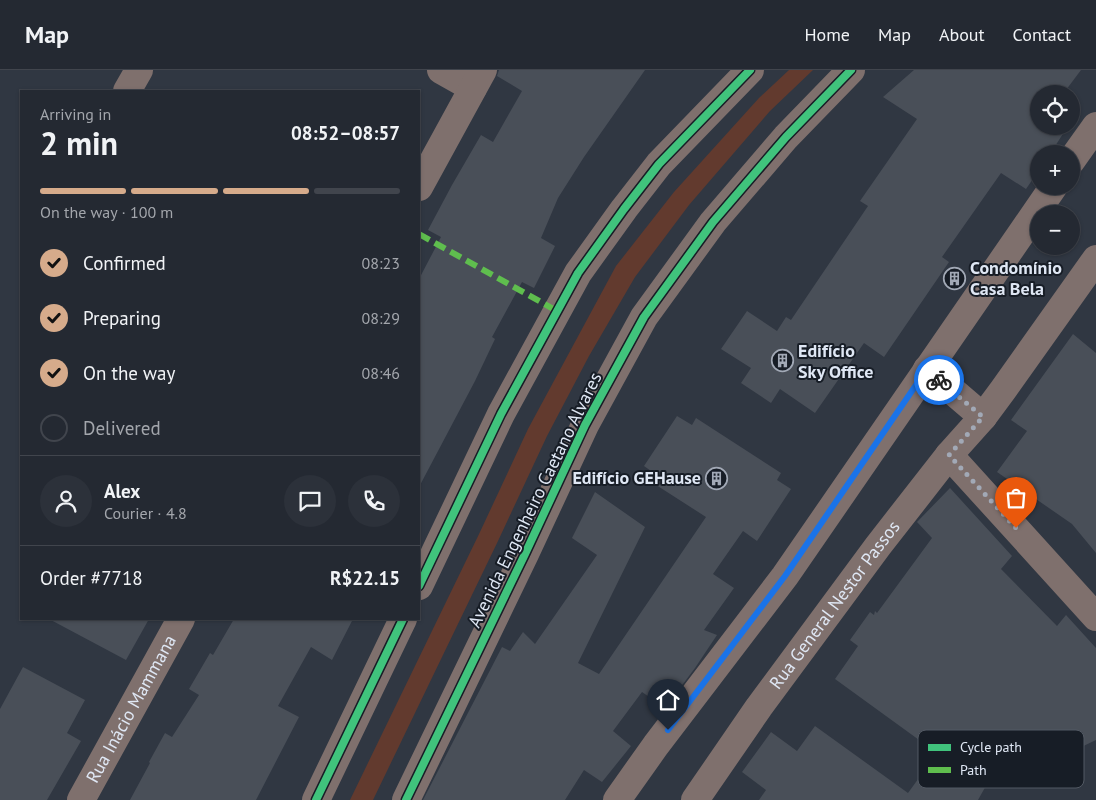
<!DOCTYPE html>
<html lang="en">
<head>
<meta charset="utf-8">
<style>
	body { margin:0; font-family:"PT Sans",sans-serif; background:#2c313a; color:#f1f3f6; height:100vh; display:flex; flex-direction:column; font-size:19px; white-space:nowrap }
	* { box-sizing:border-box; margin:0 }
	p { font-size:16px; color:#a3a6ac }
	.icon { flex:none; width:28px; height:28px; fill:none; stroke:currentColor; stroke-width:2; stroke-linecap:round; stroke-linejoin:round }
	.map { position:relative; flex:1; overflow:hidden }
	.side { position:absolute; left:20px; top:20px; width:400px; height:530px; display:flex; flex-direction:column; background:#242932; border-radius:0px; box-shadow:0 1px 4px #0004,0 0 0 1px #41454d }
	.side>* { flex:none }
	.fabs { position:absolute; left:1030px; top:15px; display:grid; gap:10px }
	.fabs a { display:grid; place-items:center; width:50px; height:50px; border-radius:50%; background:#242932; box-shadow:0 1px 4px #0004,0 0 0 1px #41454d; font-size:25px }
	.pin { position:absolute; display:grid; place-items:center; width:42px; height:42px; color:#fff; margin:-51px -21px; border-radius:50% 50% 50% 0; rotate:-45deg; box-shadow:0 0 5px #0007 }
	.pin .icon { rotate:45deg }
	.courier { position:absolute; display:grid; place-items:center; width:50px; height:50px; margin:-25px; border:4px solid #1a73e8; border-radius:50%; background:#fff; color:#222; box-shadow:0 1px 6px #0007 }
	.summary em { font-style:normal; font-weight:600 }
	.summary div { display:flex; flex-direction:column-reverse }
	.summary { display:flex; align-items:center; justify-content:space-between; height:85px; padding:0 20px }
	h1 { font-size:32px; font-weight:600; line-height:38px }
	.bar { display:grid; grid-template-columns:repeat(4,1fr); gap:8px 5px; align-content:center; height:60px; padding:0 20px }
	.bar i { height:6px; border-radius:4px; background:#41454d }
	.bar .on { background:#d6ab8b }
	.bar p { grid-column:span 4 }
	.line { display:flex; align-items:center; gap:12px; padding:0 20px; border-top:1px solid #41454d }
	.line div { flex:1 }
	.round { display:grid; place-items:center; flex:none; width:52px; height:52px; border-radius:26px; background:#2c313a }
	ol { padding:0 20px; list-style:none }
	li { display:flex; align-items:center; gap:15px; height:55px }
	li p { margin-inline-start:auto }
	li .icon { padding:5px; border-radius:50%; background:#d6ab8b; color:#111; stroke-width:4 }
	li:last-child { color:#a3a6ac }
	li i { width:28px; height:28px; border:2px solid #41454d; border-radius:50% }
	header { display:flex; align-items:center; gap:30px; box-sizing:border-box; height:70px; padding:0 25px; background:#242932; border-bottom:1px solid #41454d }
	header strong { font-size:24px }
	nav { display:flex; gap:28px; margin-inline-start:auto; font-size:18px }
	.map>svg:first-child { display:block }
	.green { fill:#623a2e }
	.building { fill:#494f58 }
	.lines { fill:none; stroke-linecap:round; stroke-linejoin:round }
	.minor { stroke:#7f706d; stroke-width:28 }
	.quiet { stroke:#5fbe4e; stroke-width:6; stroke-dasharray:12 6; stroke-linecap:butt }
	.cycleway-casing { stroke:#171d26; stroke-width:11 }
	.cycleway { stroke:#40c37c; stroke-width:8 }
	.done { stroke:#a2a9b6; stroke-width:5; stroke-dasharray:0 9 }
	.route { stroke:#1a73e8; stroke-width:6 }
	.labels { text-anchor:middle; stroke-width:4; stroke-linejoin:round; paint-order:stroke }
	.poi-label { font-size:18px; font-weight:bold; fill:#dfe7f4; stroke:#171d26; text-anchor:start }
	.street-label { font-size:18px; fill:#dfe7f4; stroke:#171d26 }
	.key { fill:#171d26; stroke:#535a64; stroke-width:1 }
	.key-label { font-size:14px; fill:#dfe7f4 }
</style>
</head>
<body>
<header>
<strong>Map</strong>
<nav><a>Home</a><a>Map</a><a>About</a><a>Contact</a></nav>
</header>
<div class="map">
<svg width="1096" height="730" viewBox="0 0 1096 730">
	<rect width="100%" height="100%" fill="#303742"/>
	<path class="green" d="M789,0H813L770,41L689,135L635,207L589,286L547,366L498,471L373,730H350L480,462L528,359L616,196L674,122L759,28Z"/>
	<path class="building" d="M499,0H645L584,87L558,128L541,168L555,176L534,218L522,212L492,267L495,269L475,311L419,417V209L441,167L428,160L452,115L481,65L493,72L522,21L497,6Z
		M914,0H1081L1063,24H1039V56H1068L1050,84H1039V100L1026,119L1001,103L942,187L949,192L884,287L864,273L815,343L780,319L771,333L741,313L751,298L721,279L747,241L777,261L786,247L791,250L868,136L860,131L917,49L883,27Z
		M1073,264L1096,283V483L1072,454L997,402L1027,361L1011,350Z
		M677,346L692,355L696,348L781,403L777,410L791,419L757,471L743,461L713,504L734,518L704,560L717,565L695,598L665,638L642,622L613,661L631,676L602,712L584,700L565,730H423L502,577L510,581L523,562L535,574L597,485L572,468L595,422L645,457L578,593L599,604L706,447L653,413L658,406L644,396Z
		M950,418L1012,486L1001,499L1057,556L1066,545L1096,578V670L1048,693L1044,683L1020,715L997,696L978,730H759L766,720L742,702L771,662L797,681L815,656L908,723L937,683L835,609L858,576L850,570L870,542L874,545L875,541L877,543L932,468L917,452Z
		M49,549H149L126,590Z
		M234,549H353L332,590L311,577L278,636L299,647L256,730H130L150,693L149,692L165,663L172,667L199,625L189,619L210,583L213,585Z
		M23,597L85,630L67,663L81,671L47,730H0V639Z"/>
	<g class="lines">
		<g class="minor">
			<path d="M441,0L473,18"/>
			<path d="M127,21L139,0"/>
			<path d="M1071,91L1096,56"/>
			<path d="M419,117L483,0"/>
			<path d="M927,299L983,347"/>
			<path d="M949,385L1096,547"/>
			<path d="M419,516L501,344L578,203L624,139L659,94L750,0"/>
			<path id="s1" d="M81,730L181,549"/>
			<path d="M316,730L403,549"/>
			<path d="M406,730L525,484L585,355L644,247L713,152L786,67L851,0"/>
			<path d="M617,730L656,675L785,506L1054,116"/>
			<path id="s2" d="M695,730L759,637L878,476L949,385L983,347L1003,320L1096,189"/>
		</g>
		<path class="quiet" d="M419,164L557,241"/>
		<defs>
			<path id="cycleway" d="M419,516L501,344L578,203L624,139L659,94L750,0
				M316,730L403,549
				M406,730L525,484L585,355L644,247L713,152L786,67L851,0"/>
		</defs>
		<use href="#cycleway" class="cycleway-casing"/>
		<use href="#cycleway" class="cycleway"/>
	</g>
	<g class="lines">
		<path class="done" d="M939,310L983,347L949,385L1016,458"/>
		<path class="route" d="M668,660L785,506L927,299L939,310"/>
	</g>
	<defs>
		<symbol id="building-ring" viewBox="-11 -11 22 22"><circle r="9.5" fill="#171d26" stroke="#a2a9b6" stroke-width="1.5"/><path d="M-4-6H4V6H1V3H-1V6H-4ZM-2.5-4.3h1.7v1.8h-1.7ZM.8-4.3h1.7v1.8H.8ZM-2.5-1h1.7V.8h-1.7ZM.8-1h1.7V.8H.8Z" fill="#a2a9b6"/></symbol>
	</defs>
	<g fill-rule="evenodd">
		<use href="#building-ring" x="942" y="196" width="25" height="25"/>
		<use href="#building-ring" x="770" y="278" width="25" height="25"/>
		<use href="#building-ring" x="704" y="396" width="25" height="25"/>
	</g>
	<g class="labels">
		<g class="poi-label">
			<text x="970" y="204">Condomínio<tspan x="970" dy="21">Casa Bela</tspan></text>
			<text x="798" y="287">Edifício<tspan x="798" dy="21">Sky Office</tspan></text>
			<text x="701" y="414" text-anchor="end">Edifício GEHause</text>
		</g>
		<g class="street-label">
			<text transform="translate(535 430) rotate(-64)" y="6">Avenida Engenheiro Caetano Alvares</text>
			<text dy="6" stroke="none"><textPath href="#s2" startOffset="240">Rua General Nestor Passos</textPath></text>
			<text dy="6" stroke="none"><textPath href="#s1" startOffset="104">Rua Inácio Mammana</textPath></text>
		</g>
	</g>
	<rect x="918" y="660" width="166" height="58" rx="8" class="key"/>
	<rect x="928" y="674" width="23" height="7" fill="#40c37c"/>
	<rect x="928" y="697" width="23" height="6" fill="#5fbe4e"/>
	<g class="key-label">
		<text x="960" y="682">Cycle path</text>
		<text x="960" y="705">Path</text>
	</g>
</svg>
<div class="fabs">
<a><svg class="icon" aria-label="locate" viewBox="0 0 24 24"><circle cx="12" cy="12" r="6"/><path d="M12 2v4M12 18v4M2 12h4M18 12h4"/></svg></a>
<a>+</a>
<a>−</a>
</div>
<div class="pin" style="left:1016px;top:458px;background:#ea580c"><svg class="icon" aria-label="bag" viewBox="0 0 24 24"><path d="M5 8h14l-1 12H6zM9 8a3 3 0 0 1 6 0"/></svg></div>
<div class="pin" style="left:668px;top:660px;background:#1f2937"><svg class="icon" aria-label="home" viewBox="0 0 24 24"><path d="M3 11l9-7 9 7M6 9v11h12V9"/></svg></div>
<div class="courier" style="left:939px;top:310px"><svg class="icon" aria-label="bike" viewBox="0 0 24 24"><circle cx="6" cy="16" r="4"/><circle cx="18" cy="16" r="4"/><path d="M6 16l4-8h5l3 8M10 8l3 8H6M13 5h3"/></svg></div>
<section class="side">
<div class="summary"><div><h1>2 min</h1><p>Arriving in</p></div><em>08:52–08:57</em></div>
<div class="bar"><i class="on"></i><i class="on"></i><i class="on"></i><i></i><p>On the way · 100 m</p></div>
<ol>
<li><svg class="icon" aria-label="check" viewBox="0 0 24 24"><path d="M5 12l5 5 9-10"/></svg>Confirmed<p>08:23</p></li>
<li><svg class="icon" aria-label="check" viewBox="0 0 24 24"><path d="M5 12l5 5 9-10"/></svg>Preparing<p>08:29</p></li>
<li><svg class="icon" aria-label="check" viewBox="0 0 24 24"><path d="M5 12l5 5 9-10"/></svg>On the way<p>08:46</p></li>
<li><i></i>Delivered</li>
</ol>
<div class="line" style="height:90px"><a class="round"><svg class="icon" aria-label="person" viewBox="0 0 24 24"><circle cx="12" cy="8" r="4"/><path d="M4 21q1-7 8-7t8 7"/></svg></a><div><b>Alex</b><p>Courier · 4.8</p></div><a class="round"><svg class="icon" aria-label="chat" viewBox="0 0 24 24"><path d="M4 5h16v11H9l-5 4z"/></svg></a><a class="round"><svg class="icon" aria-label="phone" viewBox="0 0 24 24"><path d="M5 4h4l2 5-3 2q2 4 5 5l2-3 5 2v4C11 20 4 13 5 4z"/></svg></a></div>
<div class="line" style="height:65px"><div>Order #7718</div><b>R$22.15</b></div>
</section>
</div>
</body>
</html>
